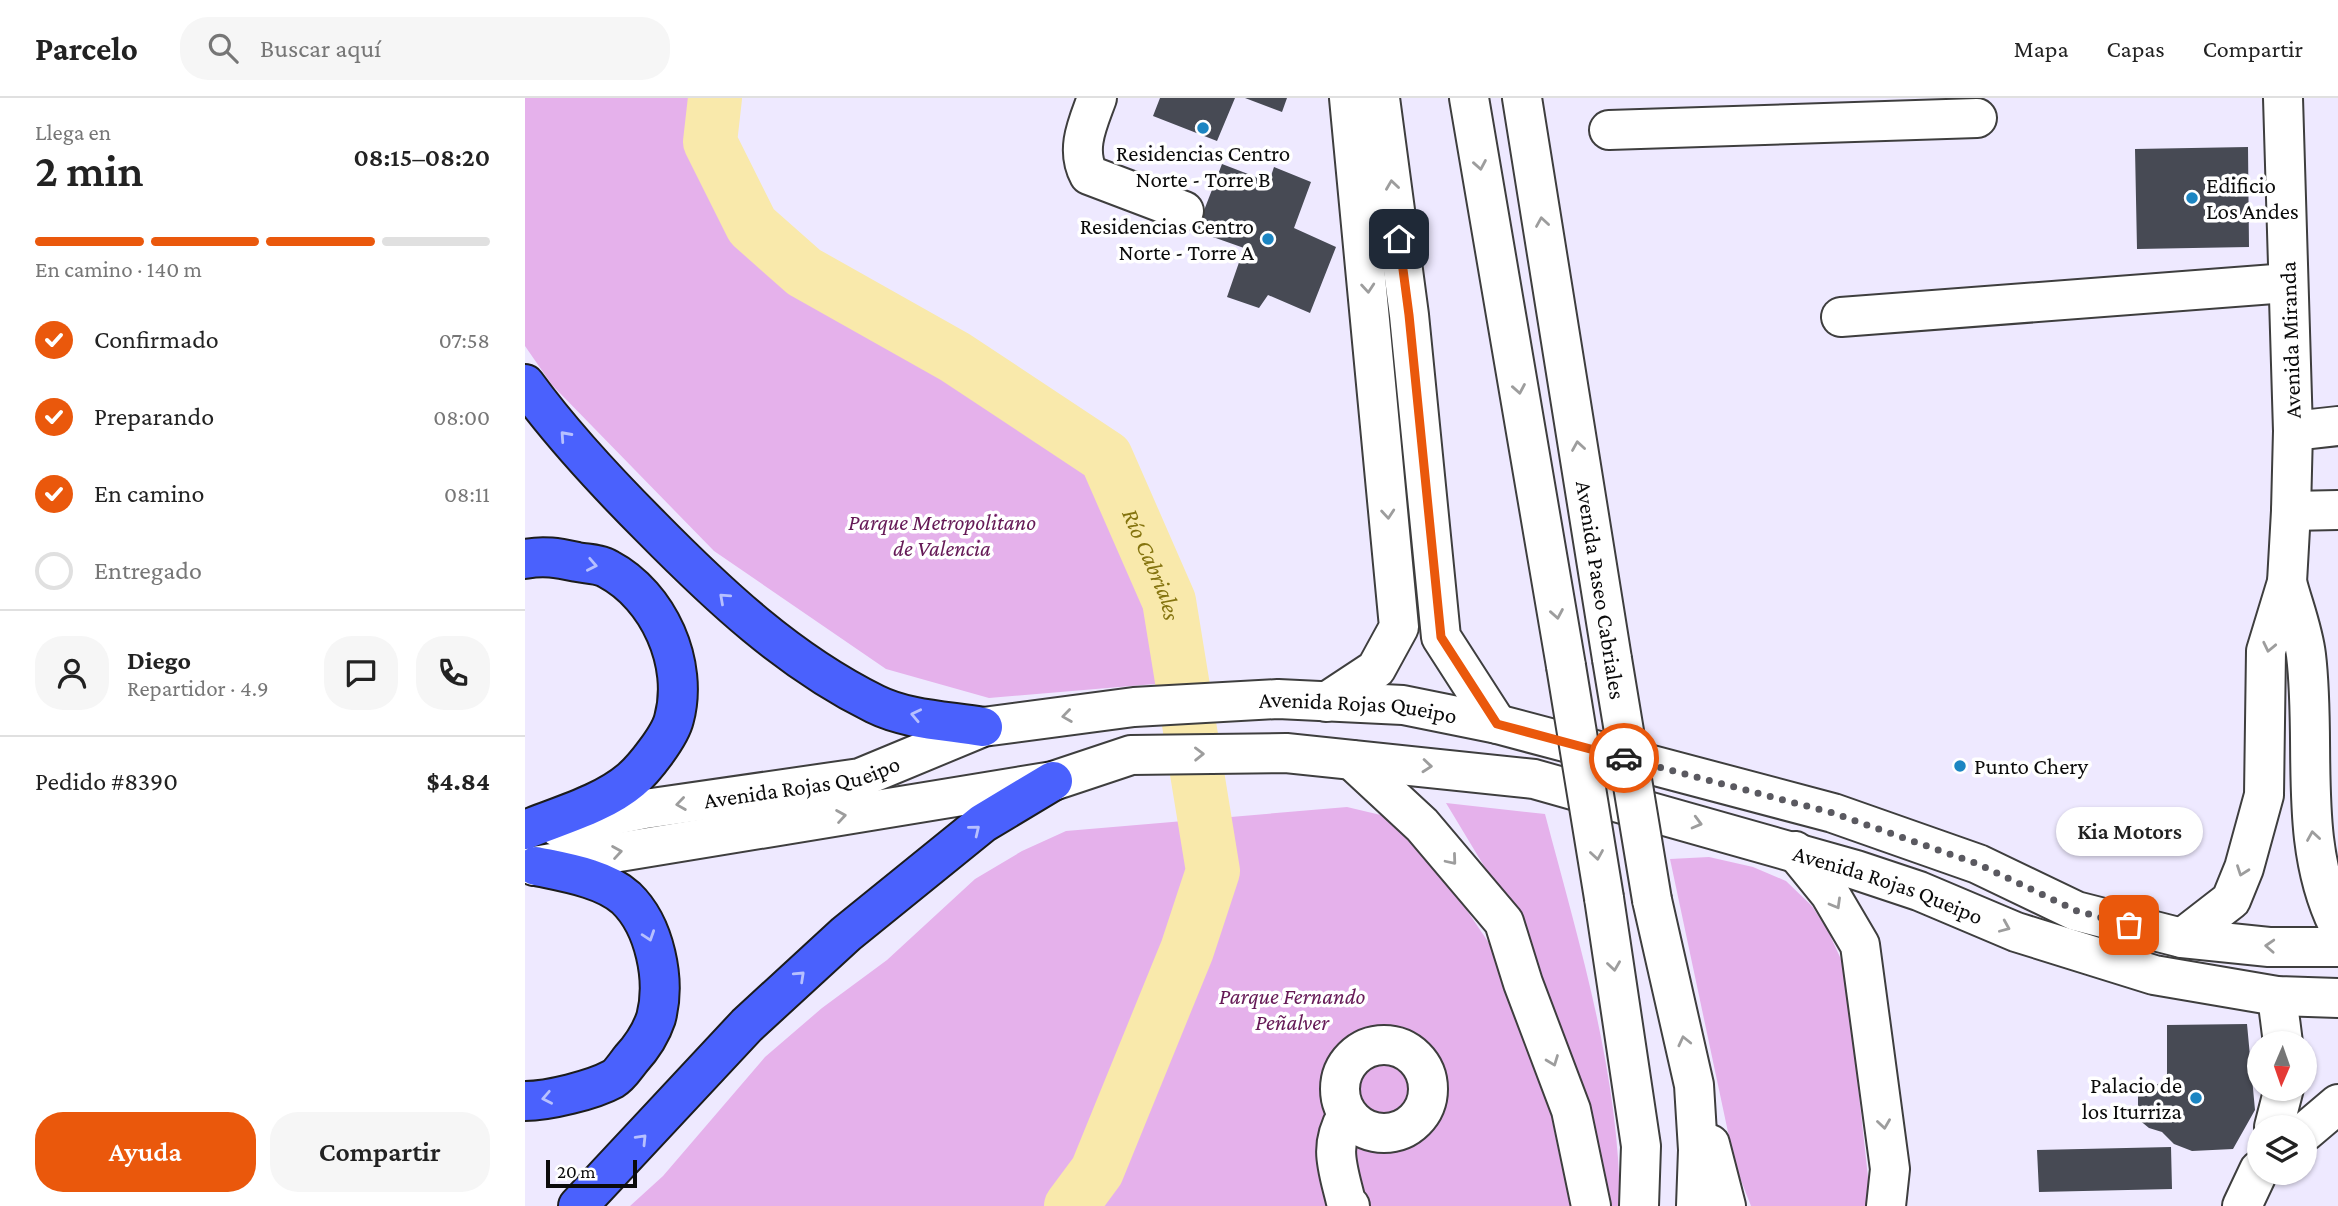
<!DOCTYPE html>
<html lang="es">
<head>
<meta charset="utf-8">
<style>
	body { margin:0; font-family:"Crimson Pro",serif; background:#f6f6f6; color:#222; height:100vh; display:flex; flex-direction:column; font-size:26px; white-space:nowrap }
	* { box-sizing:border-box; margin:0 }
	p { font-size:23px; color:#767676 }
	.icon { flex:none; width:38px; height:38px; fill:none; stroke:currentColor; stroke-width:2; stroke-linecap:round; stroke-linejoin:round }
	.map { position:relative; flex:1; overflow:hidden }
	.details { display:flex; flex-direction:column; background:#fff; width:525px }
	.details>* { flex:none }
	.needle { width:46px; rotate:182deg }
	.tools { position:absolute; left:1722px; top:933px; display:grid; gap:14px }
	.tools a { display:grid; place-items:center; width:70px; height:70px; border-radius:50%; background:#fff; box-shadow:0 2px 5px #0004; font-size:35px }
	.scale { position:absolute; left:21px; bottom:18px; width:91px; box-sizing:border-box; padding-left:7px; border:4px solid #0b0b0b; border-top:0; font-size:19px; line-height:24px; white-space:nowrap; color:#0b0b0b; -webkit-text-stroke:5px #fff; paint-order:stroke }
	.pin { position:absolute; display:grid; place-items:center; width:60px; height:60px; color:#fff; margin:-30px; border-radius:14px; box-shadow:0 4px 10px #0006 }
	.courier { position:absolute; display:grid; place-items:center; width:70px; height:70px; margin:-35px; border:5px solid #ea580c; border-radius:50%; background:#fff; color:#222; box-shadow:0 2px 9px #0007 }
	.bubble { position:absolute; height:49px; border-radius:24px; background:#fff; box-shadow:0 2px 5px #0004; font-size:23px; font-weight:600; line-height:49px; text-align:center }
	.overview em { font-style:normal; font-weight:600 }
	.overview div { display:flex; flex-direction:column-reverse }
	.overview { display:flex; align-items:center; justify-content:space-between; height:119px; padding:0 35px }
	h1 { font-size:46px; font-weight:600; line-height:52px }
	.bar { display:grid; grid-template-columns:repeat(4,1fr); gap:10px 7px; align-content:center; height:84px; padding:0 35px }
	.bar i { height:9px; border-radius:5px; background:#e0e0e0 }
	.bar .active { background:#ea580c }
	.bar p { grid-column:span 4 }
	.line { display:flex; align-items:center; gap:18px; padding:0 35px; border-top:2px solid #e0e0e0 }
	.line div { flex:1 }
	.round { display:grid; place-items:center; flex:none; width:74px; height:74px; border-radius:28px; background:#f6f6f6 }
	ol { padding:0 35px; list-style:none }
	li { display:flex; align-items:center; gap:21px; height:77px }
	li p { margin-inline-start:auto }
	li .icon { padding:7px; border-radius:50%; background:#ea580c; color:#fff; stroke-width:4 }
	li:last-child { color:#767676 }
	li i { width:38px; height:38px; border:4px solid #e0e0e0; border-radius:50% }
	.button { display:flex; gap:14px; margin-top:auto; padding:14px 35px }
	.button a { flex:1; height:80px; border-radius:28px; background:#ea580c; color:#fff; font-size:28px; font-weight:600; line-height:80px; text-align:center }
	.button a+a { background:#f6f6f6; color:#222 }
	header { display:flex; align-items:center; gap:42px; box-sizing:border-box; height:98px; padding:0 35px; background:#fff; border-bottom:2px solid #e0e0e0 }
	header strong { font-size:33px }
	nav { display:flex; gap:38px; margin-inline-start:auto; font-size:24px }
	.search { width:490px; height:63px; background:#f6f6f6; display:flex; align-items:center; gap:18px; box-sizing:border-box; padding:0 24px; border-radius:28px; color:#767676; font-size:26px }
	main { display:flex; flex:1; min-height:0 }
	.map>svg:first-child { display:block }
	.green { fill:#e5b1eb }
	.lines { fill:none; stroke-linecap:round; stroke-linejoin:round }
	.river { stroke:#f9e9ab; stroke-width:54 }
	.building { fill:#474a54 }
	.minor-casing { stroke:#3e3e3e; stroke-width:42 }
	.highway-casing { stroke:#1c1c1c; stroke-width:42 }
	.minor { stroke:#fff; stroke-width:38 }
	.highway { stroke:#4a61fd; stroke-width:38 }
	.minor-bridge-casing { stroke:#3e3e3e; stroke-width:42; stroke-linecap:butt }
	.minor-bridge { stroke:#fff; stroke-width:38 }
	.oneway { stroke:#9d9d9d }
	.oneway2 { stroke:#b7c0fe }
	.done { stroke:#5a5960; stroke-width:7; stroke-dasharray:0 12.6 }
	.route { stroke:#ea580c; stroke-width:9 }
	.poi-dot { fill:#1c85c2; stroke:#fff; stroke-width:2.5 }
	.labels { text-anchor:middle; stroke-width:7; stroke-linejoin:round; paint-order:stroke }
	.poi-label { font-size:23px; fill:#0b0b0b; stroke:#fff; text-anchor:start }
	.street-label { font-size:23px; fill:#0b0b0b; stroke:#fff }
	.park-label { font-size:23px; font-style:italic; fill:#651956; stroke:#fff }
	.water-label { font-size:24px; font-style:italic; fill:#85740f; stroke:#fff }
</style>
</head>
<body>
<header>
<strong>Parcelo</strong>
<div class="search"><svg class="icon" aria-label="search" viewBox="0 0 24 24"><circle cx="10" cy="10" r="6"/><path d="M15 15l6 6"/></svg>Buscar aquí</div>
<nav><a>Mapa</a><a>Capas</a><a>Compartir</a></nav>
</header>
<main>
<section class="details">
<div class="overview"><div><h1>2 min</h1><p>Llega en</p></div><em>08:15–08:20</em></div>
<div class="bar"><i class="active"></i><i class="active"></i><i class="active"></i><i></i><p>En camino · 140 m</p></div>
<ol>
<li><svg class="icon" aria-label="check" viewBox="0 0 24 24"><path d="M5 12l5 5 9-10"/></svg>Confirmado<p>07:58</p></li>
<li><svg class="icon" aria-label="check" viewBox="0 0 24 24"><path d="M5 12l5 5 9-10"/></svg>Preparando<p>08:00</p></li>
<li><svg class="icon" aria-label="check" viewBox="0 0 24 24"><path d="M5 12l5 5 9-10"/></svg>En camino<p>08:11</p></li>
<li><i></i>Entregado</li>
</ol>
<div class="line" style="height:126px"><a class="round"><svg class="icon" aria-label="person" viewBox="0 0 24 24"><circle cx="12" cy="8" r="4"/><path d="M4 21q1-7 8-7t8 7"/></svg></a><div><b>Diego</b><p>Repartidor · 4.9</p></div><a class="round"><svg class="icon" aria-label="chat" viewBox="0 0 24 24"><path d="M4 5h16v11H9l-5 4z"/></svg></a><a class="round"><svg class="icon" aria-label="phone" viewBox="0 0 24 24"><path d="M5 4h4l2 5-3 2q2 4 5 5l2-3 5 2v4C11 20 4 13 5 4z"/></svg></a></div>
<div class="line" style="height:91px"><div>Pedido #8390</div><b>$4.84</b></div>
<div class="button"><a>Ayuda</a><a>Compartir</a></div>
</section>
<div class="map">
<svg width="1813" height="1108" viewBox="0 0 1813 1108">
	<rect width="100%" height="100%" fill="#eee9ff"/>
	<path class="green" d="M0,0H187L185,5L203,111L278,196L594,372L656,537L665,583L464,600L361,571L189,453L27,287L0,248Z
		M921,705L1020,716C1054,845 1094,974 1095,1108H1080L990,832L962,773Z
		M822,709L864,719L941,811L970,854L1016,970L1045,1108H105L138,1078L240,959L297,910L362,862L450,781L497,753L541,733Z
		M1184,759L1228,769L1261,783L1287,808L1303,833L1320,870L1345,1097L1343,1108H1226L1210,1067L1145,761Z"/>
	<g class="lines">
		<path class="river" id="s1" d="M190,0L185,44L227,128L279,174L430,259L581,359L644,503L688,773L662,852L572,1073L546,1108"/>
	</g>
	<path class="building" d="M635,0H710L692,43L628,18Z
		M720,0H762L757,14Z
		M1723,49L1724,149L1612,151L1610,51Z
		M697,66L744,84L749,69L786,84L769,130L811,149L785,215L743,197L734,210L702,199L719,150L671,133Z
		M1722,926L1730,1012L1708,1051L1667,1053L1649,1046L1637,1034L1624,1030L1613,1021V988L1642,985V927Z
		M1646,1049L1647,1091L1514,1094L1512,1052Z"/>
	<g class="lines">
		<defs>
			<g id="minor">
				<path d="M572,0C563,25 550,51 564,77L659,113"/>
				<path d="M855,0L884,217L916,539L972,626"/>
				<path d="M944,0L1041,568"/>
				<path d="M997,0L1087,561"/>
				<path d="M1084,32L1452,20"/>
				<path d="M1316,219L1763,185"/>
				<path d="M1768,333L1813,328"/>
				<path d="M1766,413L1813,412"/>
				<path d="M1762,484C1768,507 1778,532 1781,557C1792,647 1772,743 1813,827"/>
				<path d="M801,604L851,571L874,529L824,0"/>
				<path d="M827,662L897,727L979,824L998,885L1046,1012L1066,1108"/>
				<path id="s2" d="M33,729L120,711L335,680L458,629L609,609L753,601L878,607L972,626L1308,715L1453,766L1551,813L1657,840L1744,849H1813"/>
				<path d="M1270,753L1305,796L1335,847L1365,1071L1361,1108"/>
				<path id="s3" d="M9,768L528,683L606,657L761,655L1009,681L1331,772L1394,793L1491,834L1629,877L1752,898L1813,900"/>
				<path d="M1079,800L1116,1048L1114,1108"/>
				<path d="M1127,802L1169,987L1173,1052L1171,1108"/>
				<path d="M1657,840L1706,802L1719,770L1739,697L1741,553L1762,484L1766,413L1768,333L1758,0"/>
				<path d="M1752,898L1758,945"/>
				<circle cx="859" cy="991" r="44"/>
				<path d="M822,1017C803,1049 813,1070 821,1104L825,1108"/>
				<path d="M1749,1029L1759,990"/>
				<path d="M1780,1034L1813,1006"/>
				<path d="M1185,1046L1201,1108"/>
				<path d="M1717,1108L1734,1072"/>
			</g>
			<path id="highway" d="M0,286C37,337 81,384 126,429C193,497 263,563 350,606C382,622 423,623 458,629
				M0,461C19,457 33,460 52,464C62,466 75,466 83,471C134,498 164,566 149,621C145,638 119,671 106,682C78,706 34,718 0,732
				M0,1003C23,1003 68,992 88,981C95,977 101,967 106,961C116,950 126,935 131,920C141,882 130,828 101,800C79,780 39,774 11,768
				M53,1108L222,927L321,836L458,725L528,683"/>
		</defs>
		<use href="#minor" class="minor-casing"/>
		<use href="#highway" class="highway-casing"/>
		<use href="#minor" class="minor"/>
		<use href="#highway" class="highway"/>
		<defs>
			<path id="minor-bridge" d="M1087,561L1127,802
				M1041,568L1079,800"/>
		</defs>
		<use href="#minor-bridge" class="minor-bridge-casing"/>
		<use href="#minor-bridge" class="minor-bridge"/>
	</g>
	<defs><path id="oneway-chevron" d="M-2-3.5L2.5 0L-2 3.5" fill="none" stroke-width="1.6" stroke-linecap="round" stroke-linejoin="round" transform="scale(1.75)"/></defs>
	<g class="oneway">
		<use href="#oneway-chevron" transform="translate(955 67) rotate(80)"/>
		<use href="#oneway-chevron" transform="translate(867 87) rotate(-98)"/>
		<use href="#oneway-chevron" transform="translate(1017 124) rotate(-99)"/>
		<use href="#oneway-chevron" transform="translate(843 190) rotate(85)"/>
		<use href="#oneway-chevron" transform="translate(994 291) rotate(80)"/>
		<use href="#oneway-chevron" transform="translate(1053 348) rotate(-99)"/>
		<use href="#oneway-chevron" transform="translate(863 416) rotate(85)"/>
		<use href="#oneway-chevron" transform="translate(1032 516) rotate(80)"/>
		<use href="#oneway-chevron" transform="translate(1744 549) rotate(102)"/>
		<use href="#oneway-chevron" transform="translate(542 618) rotate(172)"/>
		<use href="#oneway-chevron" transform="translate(674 656) rotate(-1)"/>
		<use href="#oneway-chevron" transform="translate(902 668) rotate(5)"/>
		<use href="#oneway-chevron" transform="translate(156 706) rotate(172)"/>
		<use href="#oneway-chevron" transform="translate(316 718) rotate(-9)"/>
		<use href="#oneway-chevron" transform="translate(1172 725) rotate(15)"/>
		<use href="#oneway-chevron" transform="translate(1788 738) rotate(-99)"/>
		<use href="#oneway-chevron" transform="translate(92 754) rotate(-9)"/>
		<use href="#oneway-chevron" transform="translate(1072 757) rotate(81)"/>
		<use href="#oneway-chevron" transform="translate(927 762) rotate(50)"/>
		<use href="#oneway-chevron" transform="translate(1717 773) rotate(110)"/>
		<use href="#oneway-chevron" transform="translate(1311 806) rotate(60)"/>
		<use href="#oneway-chevron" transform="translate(1480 829) rotate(23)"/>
		<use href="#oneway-chevron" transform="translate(1745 848) rotate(-177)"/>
		<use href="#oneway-chevron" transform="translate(1089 868) rotate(82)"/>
		<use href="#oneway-chevron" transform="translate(1159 943) rotate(-103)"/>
		<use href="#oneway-chevron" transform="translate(1028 963) rotate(69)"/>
		<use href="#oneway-chevron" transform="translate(1359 1026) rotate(82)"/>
	</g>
	<g class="oneway2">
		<use href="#oneway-chevron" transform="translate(40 338) rotate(-132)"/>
		<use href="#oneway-chevron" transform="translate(67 467) rotate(11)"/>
		<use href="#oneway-chevron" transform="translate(199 500) rotate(-138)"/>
		<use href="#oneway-chevron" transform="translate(391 617) rotate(-168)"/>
		<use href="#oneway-chevron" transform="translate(450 732) rotate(-39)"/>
		<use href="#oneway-chevron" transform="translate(124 838) rotate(71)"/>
		<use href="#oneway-chevron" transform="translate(275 878) rotate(-43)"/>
		<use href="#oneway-chevron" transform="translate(22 1000) rotate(169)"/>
		<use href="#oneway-chevron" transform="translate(117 1041) rotate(-46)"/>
	</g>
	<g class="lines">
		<path class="done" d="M1099,660L1308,715L1453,766L1552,813L1604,827"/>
		<path class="route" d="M874,141L884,217L916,539L972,626L1099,660"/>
	</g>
	<g class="poi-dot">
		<circle cx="678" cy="30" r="7"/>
		<circle cx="1667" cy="100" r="7"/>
		<circle cx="743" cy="141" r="7"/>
		<circle cx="1435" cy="668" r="7"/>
		<circle cx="1671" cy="1000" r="7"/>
	</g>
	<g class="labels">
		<g class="poi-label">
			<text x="678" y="63" text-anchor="middle">Residencias Centro<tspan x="678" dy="26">Norte - Torre B</tspan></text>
			<text x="1681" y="95">Edificio<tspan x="1681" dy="26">Los Andes</tspan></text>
			<text x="729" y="136" text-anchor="end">Residencias Centro<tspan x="729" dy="26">Norte - Torre A</tspan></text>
			<text x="1449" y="676">Punto Chery</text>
			<text x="1657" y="995" text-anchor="end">Palacio de<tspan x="1657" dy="26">los Iturriza</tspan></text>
		</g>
		<g class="street-label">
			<text transform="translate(1765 242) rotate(-92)" y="8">Avenida Miranda</text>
			<text transform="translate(1076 492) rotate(81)" y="8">Avenida Paseo Cabriales</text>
			<text dy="8" stroke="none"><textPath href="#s2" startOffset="816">Avenida Rojas Queipo</textPath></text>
			<text dy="8" stroke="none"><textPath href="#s2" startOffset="248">Avenida Rojas Queipo</textPath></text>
			<text dy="8" stroke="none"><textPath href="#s3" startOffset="1382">Avenida Rojas Queipo</textPath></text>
		</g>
		<g class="park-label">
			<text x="417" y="432">Parque Metropolitano<tspan x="417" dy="26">de Valencia</tspan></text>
			<text x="767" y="906">Parque Fernando<tspan x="767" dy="26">Peñalver</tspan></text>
		</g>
		<g class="water-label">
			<text dy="8" stroke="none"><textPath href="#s1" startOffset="679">Río Cabriales</textPath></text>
		</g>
	</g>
</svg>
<div class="tools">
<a><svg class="needle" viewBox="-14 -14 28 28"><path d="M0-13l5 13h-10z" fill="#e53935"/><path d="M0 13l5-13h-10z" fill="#767676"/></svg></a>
<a><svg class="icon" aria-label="layers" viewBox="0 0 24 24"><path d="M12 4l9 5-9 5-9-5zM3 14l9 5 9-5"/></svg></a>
</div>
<div class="scale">20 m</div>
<div class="pin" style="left:1604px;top:827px;background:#ea580c"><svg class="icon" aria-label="bag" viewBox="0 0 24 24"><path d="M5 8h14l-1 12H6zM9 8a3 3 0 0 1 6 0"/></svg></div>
<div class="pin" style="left:874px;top:141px;background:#1f2937"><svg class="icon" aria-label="home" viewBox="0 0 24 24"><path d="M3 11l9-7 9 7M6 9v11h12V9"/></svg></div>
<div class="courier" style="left:1099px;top:660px"><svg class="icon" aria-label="car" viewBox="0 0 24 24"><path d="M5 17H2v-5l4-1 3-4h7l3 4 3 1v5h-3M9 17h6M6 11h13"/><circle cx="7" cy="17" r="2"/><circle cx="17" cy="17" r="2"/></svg></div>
<div class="bubble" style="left:1531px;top:709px;width:147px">Kia Motors</div>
</div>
</main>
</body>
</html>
